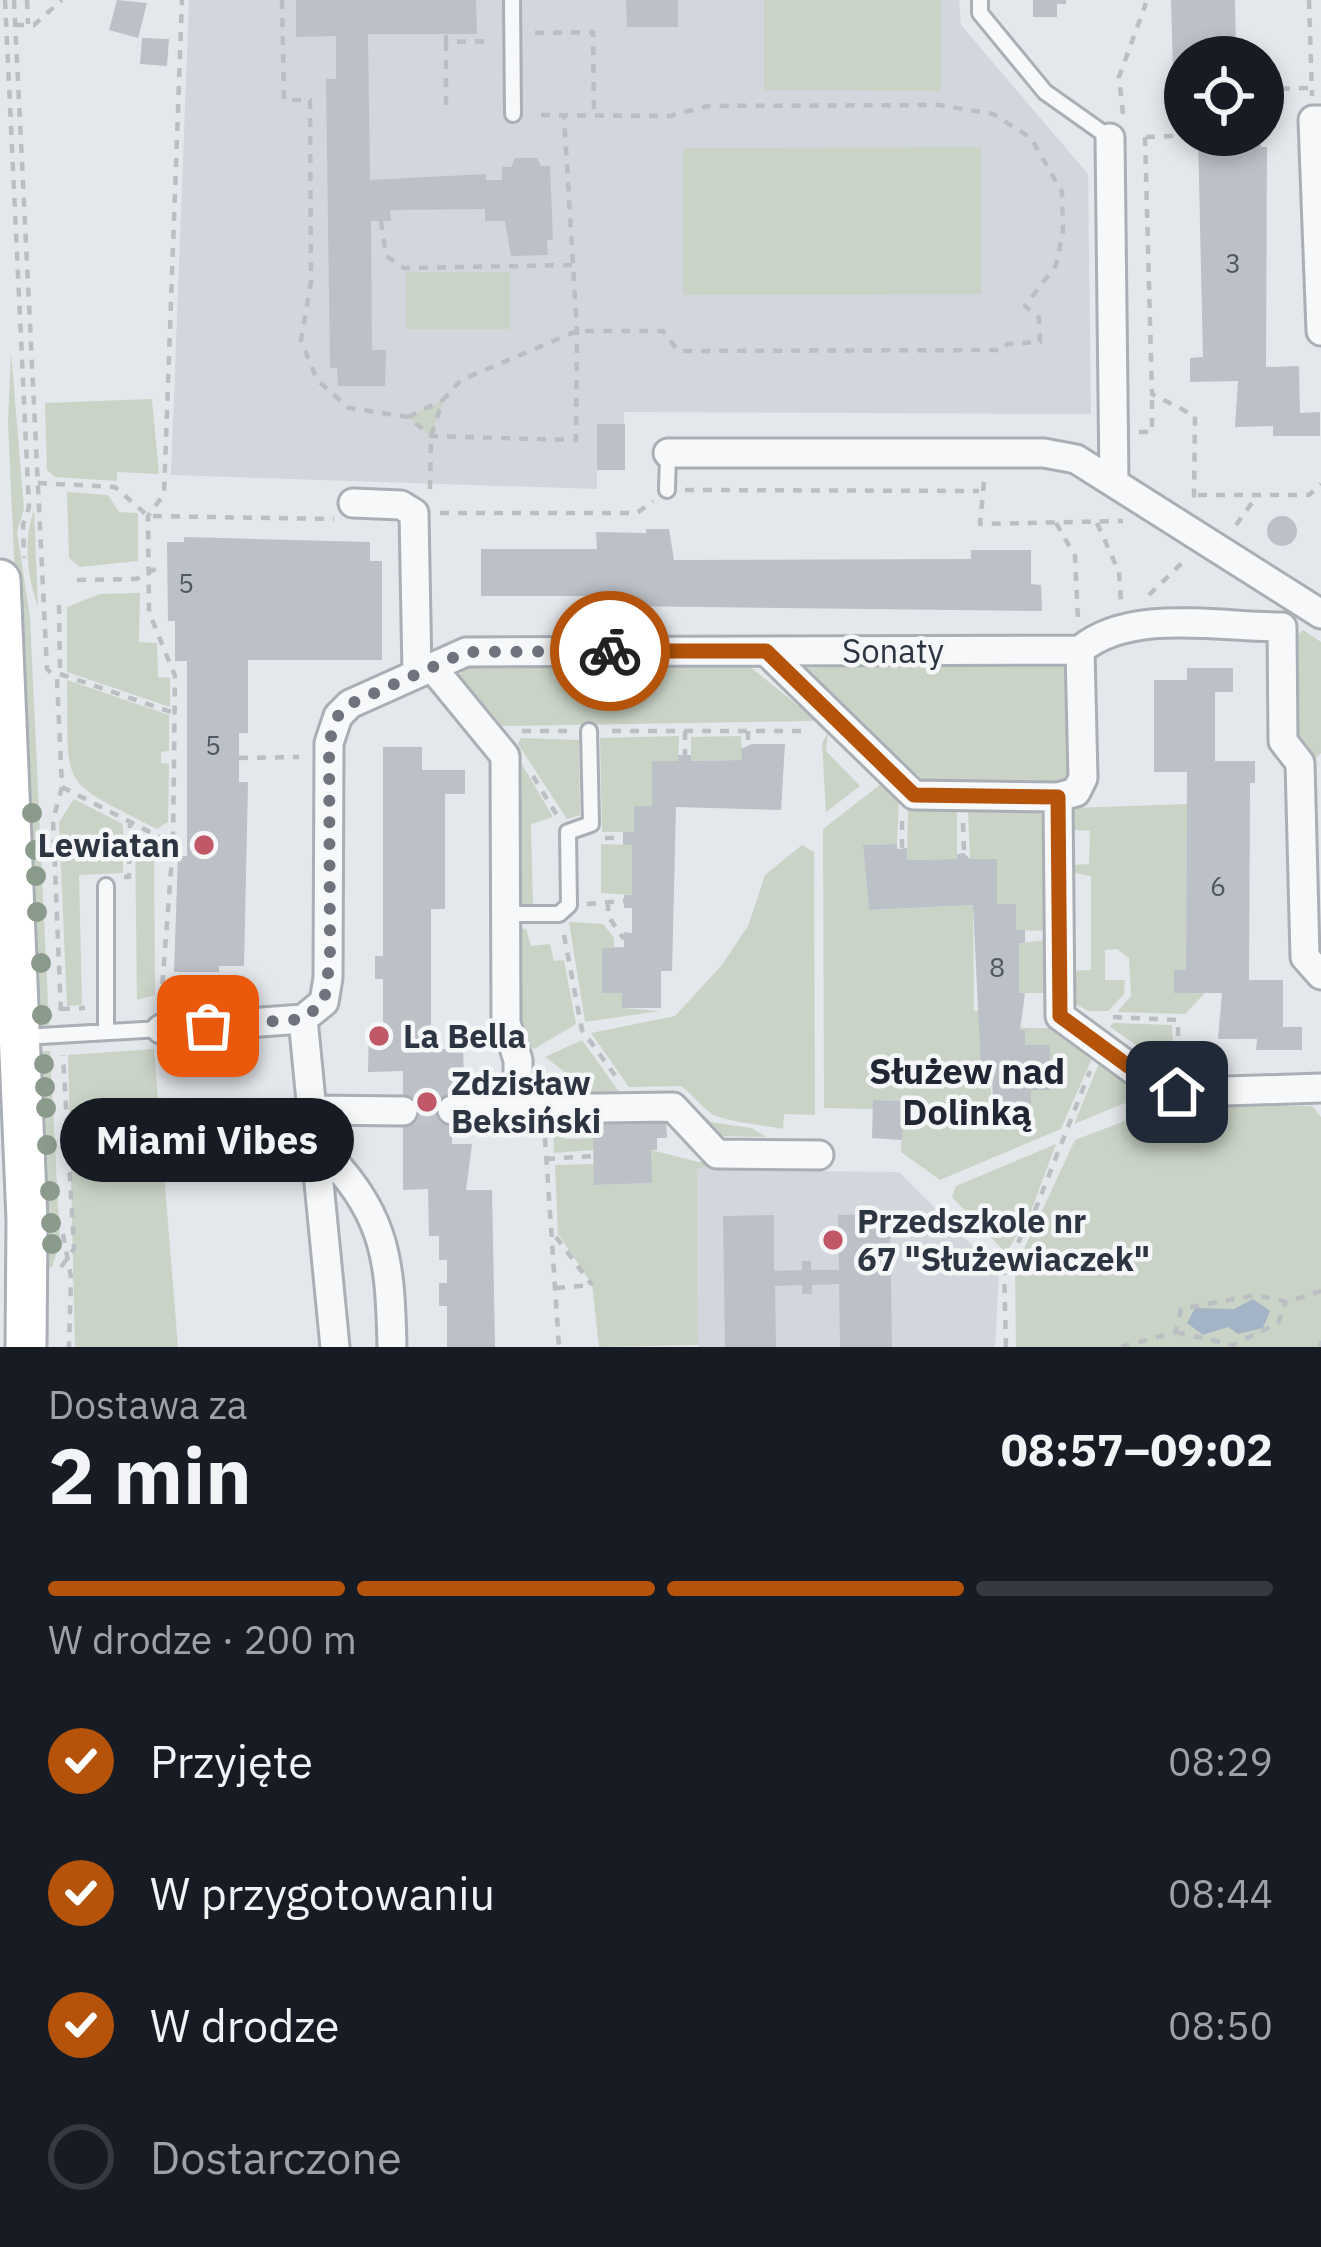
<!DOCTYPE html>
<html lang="pl">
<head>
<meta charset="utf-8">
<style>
	body { margin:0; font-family:"IBM Plex Sans",sans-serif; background:#20242c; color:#f1f3f6; height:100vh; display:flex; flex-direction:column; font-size:45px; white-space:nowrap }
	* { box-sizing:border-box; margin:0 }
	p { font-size:39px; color:#9ea1a6 }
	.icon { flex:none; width:66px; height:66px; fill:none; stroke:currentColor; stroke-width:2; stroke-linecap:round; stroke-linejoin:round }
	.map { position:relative; height:1347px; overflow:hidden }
	.side { display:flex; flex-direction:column; background:#171b24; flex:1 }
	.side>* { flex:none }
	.tools { position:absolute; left:1164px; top:36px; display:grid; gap:24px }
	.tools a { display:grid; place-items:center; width:120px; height:120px; border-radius:50%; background:#171b24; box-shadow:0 6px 18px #0003; font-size:60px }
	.pin { position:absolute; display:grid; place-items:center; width:102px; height:102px; color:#fff; margin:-51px; border-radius:24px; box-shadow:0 6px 18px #0006 }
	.courier { position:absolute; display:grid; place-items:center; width:120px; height:120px; margin:-60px; border:9px solid #b45309; border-radius:50%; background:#fff; color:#222; box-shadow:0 3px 15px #0007 }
	.bubble { position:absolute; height:84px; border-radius:42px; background:#171b24; box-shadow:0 6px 18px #0003; font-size:39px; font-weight:700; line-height:84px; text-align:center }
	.overview em { font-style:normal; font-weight:700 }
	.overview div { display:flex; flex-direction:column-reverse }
	.overview { display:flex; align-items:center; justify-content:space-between; height:204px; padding:0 48px }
	h1 { font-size:78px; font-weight:700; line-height:90px }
	.bar { display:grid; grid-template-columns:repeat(4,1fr); gap:18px 12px; align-content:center; height:144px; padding:0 48px }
	.bar i { height:15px; border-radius:9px; background:#363941 }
	.bar .current { background:#b45309 }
	.bar p { grid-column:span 4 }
	ol { padding:0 48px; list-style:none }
	li { display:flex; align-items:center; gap:36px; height:132px }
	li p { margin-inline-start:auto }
	li .icon { padding:12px; border-radius:50%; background:#b45309; color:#fff; stroke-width:4 }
	li:last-child { color:#9ea1a6 }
	li i { width:66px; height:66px; border:6px solid #363941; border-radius:50% }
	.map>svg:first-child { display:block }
	.built { fill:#d3d6dc }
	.green { fill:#cad4c6 }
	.water { fill:#a4b4c7 }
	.building { fill:#bcc0c7 }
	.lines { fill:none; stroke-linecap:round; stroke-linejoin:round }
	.street-tunnel { stroke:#c0c3c9; stroke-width:27; stroke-dasharray:27 14; stroke-linecap:butt }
	.lane-casing { stroke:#aaaeb5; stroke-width:20 }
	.street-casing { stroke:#aaaeb5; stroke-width:33 }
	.secondary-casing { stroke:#aaaeb5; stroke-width:45 }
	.path { stroke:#bbbec2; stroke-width:4.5; stroke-dasharray:9 9; stroke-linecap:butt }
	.lane { stroke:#f7f8f9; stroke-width:14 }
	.street { stroke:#f7f8f9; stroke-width:27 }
	.secondary { stroke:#fff; stroke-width:39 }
	.tree { fill:#8b9b8b }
	.done { stroke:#6e737d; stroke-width:12; stroke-dasharray:0 21.6 }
	.route { stroke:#b45309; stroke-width:15 }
	.poi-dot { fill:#c15867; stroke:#f4f6f8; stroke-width:4.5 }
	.labels { text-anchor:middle; stroke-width:9; stroke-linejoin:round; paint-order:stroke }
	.number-label { font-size:27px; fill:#525863 }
	.street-label { font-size:33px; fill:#2e3542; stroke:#f4f6f8 }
	.poi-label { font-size:33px; font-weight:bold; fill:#2e3542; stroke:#f4f6f8; text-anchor:start }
	.neighbourhood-label { font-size:36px; font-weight:bold; fill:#202633; stroke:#f4f6f8 }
</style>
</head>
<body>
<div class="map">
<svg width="1321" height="1347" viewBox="0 0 1321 1347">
	<rect width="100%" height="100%" fill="#e4e7eb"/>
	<path class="built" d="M189,0H959L961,25L1088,174L1091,414L624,412L625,470H597V489L171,475Z
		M737,1161H781L792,1171L899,1172L999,1272L995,1347H698L697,1169Z"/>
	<path class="green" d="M764,0H941V91L764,90Z
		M981,147V294L683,295V148Z
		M406,272H510V329H406Z
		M11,352L24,509L17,532L30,617L49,1025L35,1026L8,423Z
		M152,399L159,474L117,472V481L55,477L47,470L45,403Z
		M443,400L431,436L408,417Z
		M67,492L108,495L119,512L138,513V561L80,567L69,558Z
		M34,510L38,607C27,577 23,541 34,510Z
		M140,593L139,642L157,643L158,677L170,678V707L67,672V607L100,594Z
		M1303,630L1321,642V753L1315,759L1290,730L1294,638Z
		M473,661H743L817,721L502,726L459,675Z
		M1057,661L1069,670L1070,778L1064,783L1040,785L1032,779L1028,786L920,785L918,774L905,775L801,668Z
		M67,680L169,715V751L161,752V763L169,764L168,822L157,829C56,777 69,792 67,680Z
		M828,733L826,751L860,786L826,812L822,743Z
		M679,736L678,761L652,762V806H634V832H602L600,738Z
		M741,736L742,760L691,761V737Z
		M521,738L579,740L580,815L567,819L518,744Z
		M510,744L553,817L531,824L533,906L516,903Z
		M881,784L899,800L897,844L863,845L869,910L973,905L974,1011H981L993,1106H1031V1090H1051L1050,1045H1025L1020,1028H1056L1094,1054L1061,1129L940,1180L901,1152L903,1101L874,1100L873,1109L824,1108L823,829Z
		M74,799L123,824V873L79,875L82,1005L67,1006L59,822Z
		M1187,804L1186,970H1174V992L1205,993L1185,1014L1117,1012L1131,996L1129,958L1117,949L1105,950V980H1125L1124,994L1108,1011H1088L1070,1001L1071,971L1091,970V876L1070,872L1072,865L1089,864L1090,831L1074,830V808Z
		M908,805L957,810V859L907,860Z
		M1035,809L1046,818L1047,931L1016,930L1015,904H997V859H970L968,810Z
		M135,830L154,844L155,995L137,1000Z
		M601,844L632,845V895L601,893Z
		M802,845L814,852L815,1115L784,1114L783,1129C768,1126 723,1121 712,1114C700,1106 693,1094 681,1086L629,1087L591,1033L675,1016L722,965L748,926L765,875Z
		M569,922L603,924L614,938V947L602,949L603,993H622V1008L660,1011L585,1022Z
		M518,928L526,929L531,946L550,944L554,961L564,960L576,1024L534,1049L519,1036Z
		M1047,940L1046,993H1019V943Z
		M1113,1023L1172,1025L1174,1071L1110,1027Z
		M582,1040L623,1097L599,1098L545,1057Z
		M154,1049L178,1347H75L68,1055Z
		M38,1051H50L60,1243L52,1267L45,1268Z
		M1100,1061L1147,1094L1074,1124Z
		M636,1092L678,1093L711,1122L751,1128L767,1137L720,1136Z
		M1164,1106H1312L1321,1117V1347H1016L1015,1268L1075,1140Z
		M564,1117L565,1139L593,1138V1150L554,1153L553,1125Z
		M1056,1144L1030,1214L1006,1253L952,1197L956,1186Z
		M651,1150L698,1162L737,1161L697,1169L698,1345L599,1347L592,1284L558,1234L555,1165L594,1164L595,1185L651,1183Z"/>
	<path class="water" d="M1253,1299L1270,1311L1263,1328L1238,1334L1228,1327L1203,1335L1187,1323L1195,1308L1234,1309Z"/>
	<path class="building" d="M117,0L147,3L138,38L109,30Z
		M296,0H476L477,34H368L370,180L486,174V180H502V167H511L515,158H537L541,166H550L553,240H547L548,255L511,256L505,221H485V209L390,210L391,221H371L372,350H386L385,386H338L337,368H330L326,79H336V36L296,37Z
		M626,0H678V27H627Z
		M1033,0H1066V4H1057V17H1033Z
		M1171,0H1235L1236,57H1185V71H1173Z
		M142,38L169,39L167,66L140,64Z
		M1198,135H1261V147H1267L1266,367L1299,366L1300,413L1320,412V436H1273V426L1235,427L1238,381L1190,382V358L1203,357Z
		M597,424H625V470H597Z
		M1267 531a15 15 0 1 1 30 0a15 15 0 1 1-30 0Z
		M646,529H669L674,560L971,559V550H1031V584L1041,585L1042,611L621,606V596H481V549H597L596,532L646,533Z
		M184,537L370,542V561H382V660H248V733H239V782H248L244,966H219V972H174L178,856H187V661H175V621H168L167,542H184Z
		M1187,668H1233V692H1215V761H1255V783H1250L1249,980H1283V1027H1302V1050H1256L1257,1039H1218L1222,993H1174V970H1186L1187,772H1154V680H1187Z
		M752,744H785L781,810L676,807L672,971H661V1008H622V993H602V948L624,947V932L632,933V908H624V895H632V845H623V832H634V806H652V761H678V755H691V761L742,760L741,749Z
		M383,747H422V770H465V794H445V909H431V1049H463L464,1074H452V1144H472L466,1190H492L495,1347H447V1306H439V1283H447V1260H439V1236H429L428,1189L403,1190V1071L368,1072L369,1025L383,1026V979H375V956H383Z
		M897,844V849L907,848V860L957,859V854L964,853L970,859H997V904H1016V930H1025V943H1019V993H1025L1020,1030H1025V1045H1050L1051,1090H1031V1106H993L992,1069H981L973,905L869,910L863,845Z
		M873,1100L904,1101L902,1140L872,1138Z
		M666,1120L667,1138H657V1150H651L652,1183L594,1185L593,1138H598V1122Z
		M890,1214L892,1347H840L839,1284L812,1285V1294H802V1285L775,1286L776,1347H725L723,1216L774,1215V1271L802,1270V1261H811V1270H839L838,1215Z"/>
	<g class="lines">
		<path class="street-tunnel" d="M403,1111L452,1110"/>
		<defs>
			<path id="lane" d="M512,0L513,114
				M980,0V13L1045,92L1110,138
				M667,490L668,453
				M106,886V1032
				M506,914H559L569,905L568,832L591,824L589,731
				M23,1037L161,1029"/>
			<path id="street" d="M1321,120H1313L1321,331
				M1110,138L1114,482
				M668,453H1044L1076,459L1321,614
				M353,503L401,505L414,513L417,674
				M1282,627L1283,741L1300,763L1305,957L1321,975
				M1080,650C1130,608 1219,627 1282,627
				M432,667L505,756L506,1023L518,1060V1109
				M1058,797L1060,1016L1165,1093L1321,1088
				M161,1029L303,1019
				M313,1110L403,1111
				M452,1110L673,1107L717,1154L819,1155
				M316,1143C385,1212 390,1253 392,1347
				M335,1347L303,1019L324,1002L328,978L329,743L338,716L350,704L466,652L1080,650L1083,778L1076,792L1058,797L914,795L766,651"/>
			<path id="secondary" d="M0,580L27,1220L26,1347"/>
		</defs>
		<use href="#lane" class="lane-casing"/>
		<use href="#street" class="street-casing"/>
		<use href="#secondary" class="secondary-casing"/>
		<path class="path" d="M5,0L29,507L23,525L24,558
			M14,0L47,669L57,679L62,787L53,820L61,1014
			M27,0L28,24
			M282,0L284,100H310L311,282L301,340L317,380L349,408L408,417L431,436L576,440L577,331L564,116
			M1309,0L1312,96
			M15,25H34L62,0
			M535,33L593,32L594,118
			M446,35V42L493,41
			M446,42V112
			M1263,89L1311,88
			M1123,114L1119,77L1146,3
			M1145,137L1152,394L1195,416L1194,499
			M1146,137L1198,135
			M381,221L386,256L404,268L573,265
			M408,417L443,400
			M1139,432H1152V396
			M984,482L980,524L1123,521
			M38,483L115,487L148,516L334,519
			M430,489L431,436L443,400L461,380L577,331H663L678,351L1003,350L1007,344L1040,342L1039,318L1025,306L1056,265L1063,232L1062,192L1031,138L993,114L939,105L708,106L670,116L532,115
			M685,490L979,491
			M1198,495H1309L1321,484
			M440,513H637L653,501
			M1056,523L1075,556L1078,620
			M1097,523L1119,572L1121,602
			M1236,525L1257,496
			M77,580L136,579L159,567
			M1149,595L1184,561
			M59,605L60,672
			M60,674L174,713
			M522,731H571
			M612,731H805
			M685,731V755
			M748,731V748
			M239,758L299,757
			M533,776L558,817
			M62,787L173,844
			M963,823L964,853
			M605,838H623
			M902,848V818
			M124,877H129L130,822
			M608,902V916L624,939
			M587,904L624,901
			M564,935L582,1030L617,1078
			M161,1002L173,844L175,676L149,612L148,516L164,494L182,0
			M61,1009L85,1008
			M1113,1017L1178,1020V1063
			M545,1138L559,1347
			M546,1159L593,1156
			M63,1234L71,1277L69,1347
			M556,1237L592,1285
			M61,1267L74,1249L63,1055
			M556,1288L592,1285
			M1176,1332L1233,1345L1278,1323L1286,1302
			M1006,1347L1004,1268L1034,1213L1090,1071
			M1121,1347L1176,1332L1181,1309L1256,1295L1287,1302L1321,1291
			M1320,1347L1321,1341"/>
		<use href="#lane" class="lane"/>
		<use href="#street" class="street"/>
		<use href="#secondary" class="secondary"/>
	</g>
	<g class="tree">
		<circle cx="32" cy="813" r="10"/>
		<circle cx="35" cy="850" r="10"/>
		<circle cx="36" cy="876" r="10"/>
		<circle cx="37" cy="912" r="10"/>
		<circle cx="41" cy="963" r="10"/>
		<circle cx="42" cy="1015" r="10"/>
		<circle cx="44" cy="1064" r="10"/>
		<circle cx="45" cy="1087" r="10"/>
		<circle cx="46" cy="1108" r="10"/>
		<circle cx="47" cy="1145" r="10"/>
		<circle cx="50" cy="1191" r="10"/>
		<circle cx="51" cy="1223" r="10"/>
		<circle cx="52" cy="1244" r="10"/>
	</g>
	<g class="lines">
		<path class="done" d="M208,1026L303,1019L324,1002L330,959L329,742L338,716L350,704L466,652L610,651"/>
		<path class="route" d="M610,651H766L914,795L1058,797L1060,1016L1165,1093L1177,1092"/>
	</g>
	<g class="poi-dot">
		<circle cx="204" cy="845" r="12"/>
		<circle cx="379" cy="1036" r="12"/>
		<circle cx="427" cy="1102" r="12"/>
		<circle cx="833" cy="1240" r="12"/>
	</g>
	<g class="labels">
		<g class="number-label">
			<text x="1233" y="273">3</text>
			<text x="186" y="593">5</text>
			<text x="213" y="755">5</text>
			<text x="1218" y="896">6</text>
			<text x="997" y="977">8</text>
		</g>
		<g class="street-label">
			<text x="893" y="663">Sonaty</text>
		</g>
		<g class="poi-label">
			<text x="180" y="857" text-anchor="end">Lewiatan</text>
			<text x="403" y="1048">La Bella</text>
			<text x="451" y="1095">Zdzisław<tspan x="451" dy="38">Beksiński</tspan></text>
			<text x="857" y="1233">Przedszkole nr<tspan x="857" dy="38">67 "Służewiaczek"</tspan></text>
		</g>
		<g class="neighbourhood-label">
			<text x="967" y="1084">Służew nad<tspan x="967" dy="41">Dolinką</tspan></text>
		</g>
	</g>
</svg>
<div class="tools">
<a><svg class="icon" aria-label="locate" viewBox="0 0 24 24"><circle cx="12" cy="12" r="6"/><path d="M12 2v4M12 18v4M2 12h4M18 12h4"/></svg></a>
</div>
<div class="pin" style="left:208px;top:1026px;background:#ea580c"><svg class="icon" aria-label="bag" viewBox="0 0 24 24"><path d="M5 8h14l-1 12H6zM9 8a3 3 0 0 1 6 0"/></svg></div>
<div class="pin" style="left:1177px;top:1092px;background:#1f2937"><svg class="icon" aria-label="home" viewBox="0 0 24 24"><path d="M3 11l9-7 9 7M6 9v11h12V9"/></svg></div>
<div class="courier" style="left:610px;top:651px"><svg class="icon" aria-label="bike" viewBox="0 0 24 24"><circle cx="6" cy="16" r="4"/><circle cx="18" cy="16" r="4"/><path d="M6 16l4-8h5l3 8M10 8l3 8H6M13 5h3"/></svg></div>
<div class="bubble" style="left:60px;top:1098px;width:294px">Miami Vibes</div>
</div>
<section class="side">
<div class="overview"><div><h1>2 min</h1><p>Dostawa za</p></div><em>08:57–09:02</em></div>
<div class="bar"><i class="current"></i><i class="current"></i><i class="current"></i><i></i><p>W drodze · 200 m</p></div>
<ol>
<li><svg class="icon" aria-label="check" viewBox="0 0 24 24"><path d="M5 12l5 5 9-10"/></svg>Przyjęte<p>08:29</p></li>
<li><svg class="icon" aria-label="check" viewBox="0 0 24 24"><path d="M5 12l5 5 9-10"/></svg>W przygotowaniu<p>08:44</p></li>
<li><svg class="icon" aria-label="check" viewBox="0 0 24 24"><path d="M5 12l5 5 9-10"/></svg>W drodze<p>08:50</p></li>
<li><i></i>Dostarczone</li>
</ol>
</section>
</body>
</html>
